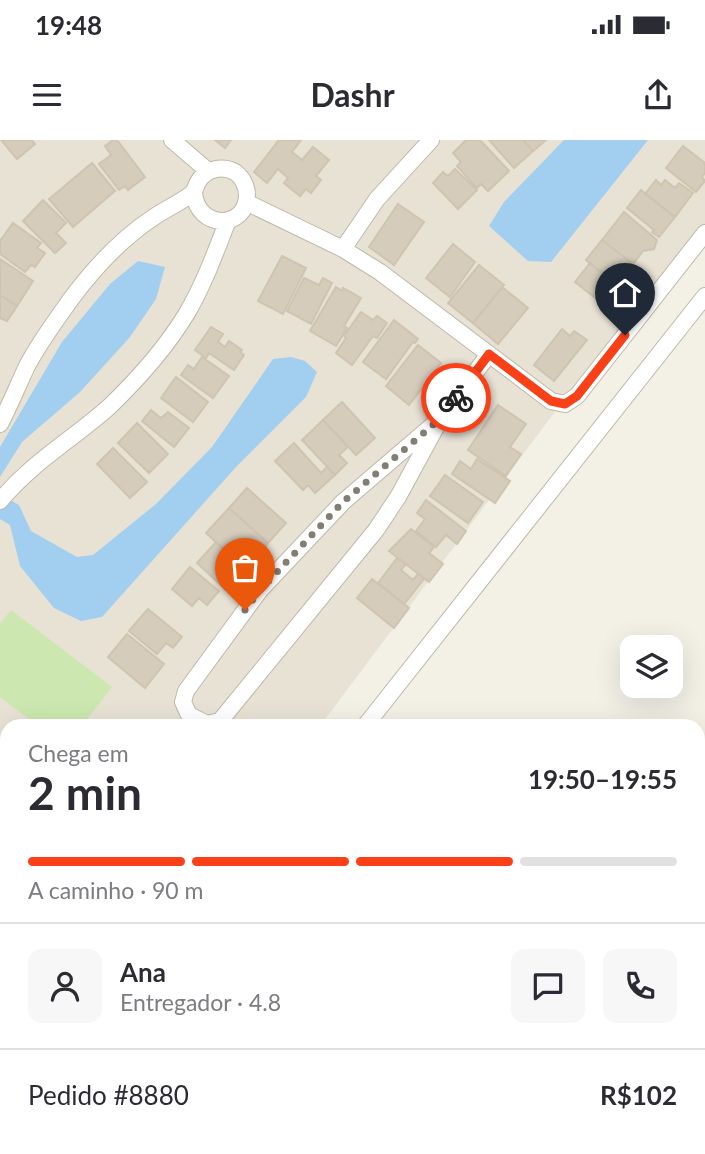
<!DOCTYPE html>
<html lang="pt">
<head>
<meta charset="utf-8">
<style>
	body { margin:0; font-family:Lato,sans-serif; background:#f7f7f7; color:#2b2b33; height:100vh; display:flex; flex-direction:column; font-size:26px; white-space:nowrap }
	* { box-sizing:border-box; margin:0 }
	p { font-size:23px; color:#7c7c81 }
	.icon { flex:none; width:38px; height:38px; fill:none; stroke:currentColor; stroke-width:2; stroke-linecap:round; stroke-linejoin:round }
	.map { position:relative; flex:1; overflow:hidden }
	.sheet { position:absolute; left:0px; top:579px; width:705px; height:436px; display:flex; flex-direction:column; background:#fff; border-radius:21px 21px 0 0; box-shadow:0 7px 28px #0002 }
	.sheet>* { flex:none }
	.buttons { position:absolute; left:620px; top:495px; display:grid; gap:14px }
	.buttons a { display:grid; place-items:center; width:63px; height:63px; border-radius:14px; background:#fff; box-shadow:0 7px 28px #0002; font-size:35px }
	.pin { position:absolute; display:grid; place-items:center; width:60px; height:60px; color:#fff; margin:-72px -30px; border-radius:50% 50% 50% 0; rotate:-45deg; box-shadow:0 0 7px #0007 }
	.pin .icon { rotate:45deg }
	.courier { position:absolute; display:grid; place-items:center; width:70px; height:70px; margin:-35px; border:5px solid #f94017; border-radius:50%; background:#fff; color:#222; box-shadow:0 2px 9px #0007 }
	.headline em { font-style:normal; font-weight:700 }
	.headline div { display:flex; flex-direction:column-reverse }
	.headline { display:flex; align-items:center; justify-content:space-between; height:119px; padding:0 28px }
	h1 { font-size:46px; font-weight:700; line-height:52px }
	.bar { display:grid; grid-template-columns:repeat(4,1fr); gap:10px 7px; align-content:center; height:84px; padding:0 28px }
	.bar i { height:9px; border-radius:5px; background:#e1e1e2 }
	.bar .selected { background:#f94017 }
	.bar p { grid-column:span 4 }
	.line { display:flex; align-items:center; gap:18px; padding:0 28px; border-top:2px solid #e1e1e2 }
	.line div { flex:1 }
	.round { display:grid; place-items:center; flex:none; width:74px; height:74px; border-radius:14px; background:#f7f7f7 }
	.status { display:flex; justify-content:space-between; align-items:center; height:49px; padding:0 35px; background:#fff; direction:ltr }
	.status svg { height:19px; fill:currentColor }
	header { display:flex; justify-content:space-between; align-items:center; height:91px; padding:0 28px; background:#fff; font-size:32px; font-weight:700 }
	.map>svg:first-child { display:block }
	.residential { fill:#e7e2d4 }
	.green { fill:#cce7af }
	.water { fill:#a2cef0 }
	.building { fill:#d5ccbc; stroke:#cfc4af; stroke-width:2 }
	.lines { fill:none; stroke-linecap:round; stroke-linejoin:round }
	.minor-casing { stroke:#beb8a9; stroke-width:18 }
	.primary-casing { stroke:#e3c164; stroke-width:27 }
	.minor { stroke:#fff; stroke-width:16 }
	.primary { stroke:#fee394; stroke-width:24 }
	.done { stroke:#837e73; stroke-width:7; stroke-dasharray:0 12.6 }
	.route { stroke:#f94017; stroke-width:9 }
</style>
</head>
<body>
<div class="status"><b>19:48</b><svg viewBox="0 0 49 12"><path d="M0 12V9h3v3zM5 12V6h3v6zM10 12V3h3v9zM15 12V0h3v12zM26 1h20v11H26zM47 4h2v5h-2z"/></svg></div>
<header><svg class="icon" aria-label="menu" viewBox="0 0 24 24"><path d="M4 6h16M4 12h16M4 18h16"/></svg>Dashr<svg class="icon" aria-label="share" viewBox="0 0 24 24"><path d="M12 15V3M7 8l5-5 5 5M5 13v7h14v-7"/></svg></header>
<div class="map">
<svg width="705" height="1014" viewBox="0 0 705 1014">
	<rect width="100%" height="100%" fill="#f3f0e6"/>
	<path class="residential" d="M0,0H705V86L578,241L320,586H7V779L0,762Z"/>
	<path class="green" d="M11,470L112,547L82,586H38L0,557V484Z"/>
	<path class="water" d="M564,0H648L551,122L528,121L489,86L504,62Z
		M138,121L165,127L156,159L130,197L80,252L22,302L0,337V307L62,202L110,144Z
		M291,217L305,221L317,232L306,257L236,327L102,477L81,481L54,468L20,426L10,385L0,379V354L19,365L31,391L77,417L93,415L156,364L212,307L273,219Z"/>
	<path class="building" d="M1,0H32L35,4L17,19Z
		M113,0H117L145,37L128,50L125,46L119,50L99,24L111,15L105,6Z
		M215,0H231L225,8Z
		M279,0H301L292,12L302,20L313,7L329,20L316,36L321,40L311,53L306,49L300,56L284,43L288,38L278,29L267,43L254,32Z
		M466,0H480L509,31L488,51L481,44L477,48L457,26L461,22L453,13Z
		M489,0H523L533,11L514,28Z
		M523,0H546L533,11Z
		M683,6L705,23V33L702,37L705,41L696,52L666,28Z
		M92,23L115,51L73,87L49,59Z
		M455,29L477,50L458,69L433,43L443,32L448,36Z
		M656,40L661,45L665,40L675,48L679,43L693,53L675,77L645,54Z
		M641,50L675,77L659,97L652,92L654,90L627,68Z
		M43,60L66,83L56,93L66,103L55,113L23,81Z
		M398,64L424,82L394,125L369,107Z
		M624,72L657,100L654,109L643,111L633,124L602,100Z
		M13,83L41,103L37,108L45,113L35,127L31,125L25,132L0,114V101Z
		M602,100L638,128L622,149L586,120Z
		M453,104L475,122L450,157L426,138Z
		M282,116L306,128L283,174L258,161Z
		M0,119L33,141L17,166L0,155Z
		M590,123L620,147L609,162L601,156L598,160L575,142Z
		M479,125L504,145L473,183L448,163Z
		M304,138L319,145L323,138L332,143L311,184L287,171Z
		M336,147L342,151L343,148L361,158L344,186L347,188L336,206L310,191Z
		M502,147L528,168L498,204L473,183Z
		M0,155L17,166L7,181L0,178Z
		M361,172L373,180L377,176L387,183L377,198L373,196L352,225L336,213L346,198L344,196Z
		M394,180L418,199L415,203L413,202L386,239L363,222Z
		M211,187L223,194L218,202L225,207L229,201L242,210L240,212L244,215L234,230L209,213L206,218L195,210Z
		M562,189L570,196L574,191L587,200L554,241L534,225Z
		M418,205L441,223L409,265L386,246Z
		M202,217L229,236L213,258L181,235L188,225L194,229Z
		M176,237L208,262L193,282L161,258Z
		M342,262L375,298L356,315L323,280Z
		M498,265L526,284L510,307L521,314L506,336L468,310Z
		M151,270L161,278L168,272L189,288L174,307L142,281Z
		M323,280L348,307L339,315L347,323L335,335L302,300Z
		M137,283L168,314L149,333L118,303Z
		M294,303L321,333L327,327L335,335L315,353L308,345L303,350L275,321Z
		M113,308L147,342L130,358L97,324Z
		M477,319L510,341L495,363L452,334L460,321L471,329Z
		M445,335L483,362L468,383L430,356Z
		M247,348L286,383L268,403L229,368Z
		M426,360L466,391L457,404L446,395L436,407L416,391L425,379L417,373Z
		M229,368L268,403L244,428L206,393Z
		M411,389L434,407L429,413L443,424L429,442L389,411Z
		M216,402L244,428L225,449L197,423Z
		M397,418L406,424L401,430L413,440L418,434L424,439L404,464L378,443Z
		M190,427L219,451L207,465L199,458L192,466L172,449Z
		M372,439L409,468L394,488L357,458Z
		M148,469L182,497L173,508L166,503L157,514L129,491Z
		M127,494L164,524L145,548L108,517Z"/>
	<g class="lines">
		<defs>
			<path id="minor" d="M172,0L208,31
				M246,62L343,109L380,132L551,261L565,264L577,256L705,93
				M343,109L377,59L431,0
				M441,278L343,362L260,450L186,551L183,562L189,575L207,584L220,581L376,390L398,357L441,278L489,214
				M0,284C10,265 18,245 27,226C39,203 56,180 71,159C94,128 122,98 154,77C166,69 179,63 190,55C196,51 195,47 198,42C205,29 222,25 235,32C242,37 247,46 247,55C247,89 197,91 194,52
				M0,361C31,323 73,299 109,267C138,239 166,208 187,173C204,144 216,111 228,80
				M365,586L705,156
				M0,813L7,829"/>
			<path id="primary" d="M0,858L7,887
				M0,948L7,965
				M21,1008L25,1014"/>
		</defs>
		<use href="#minor" class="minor-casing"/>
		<use href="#primary" class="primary-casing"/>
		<use href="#minor" class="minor"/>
		<use href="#primary" class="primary"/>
	</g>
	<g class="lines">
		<path class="done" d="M245,470L260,450L343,362L441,278L456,258"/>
		<path class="route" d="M456,258L489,214L551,261L565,264L577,256L625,195"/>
	</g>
</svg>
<div class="buttons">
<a><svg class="icon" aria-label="layers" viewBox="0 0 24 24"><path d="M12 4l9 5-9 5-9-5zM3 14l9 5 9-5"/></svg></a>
</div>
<div class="pin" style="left:245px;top:470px;background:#ea580c"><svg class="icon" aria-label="bag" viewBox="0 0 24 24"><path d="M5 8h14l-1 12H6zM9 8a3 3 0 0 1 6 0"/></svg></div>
<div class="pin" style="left:625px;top:195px;background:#1f2937"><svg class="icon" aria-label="home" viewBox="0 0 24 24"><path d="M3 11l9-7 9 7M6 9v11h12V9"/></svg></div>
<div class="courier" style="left:456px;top:258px"><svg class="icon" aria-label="bike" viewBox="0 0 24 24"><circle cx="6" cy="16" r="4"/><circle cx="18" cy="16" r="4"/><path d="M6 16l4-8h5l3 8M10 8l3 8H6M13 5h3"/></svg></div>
<section class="sheet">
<div class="headline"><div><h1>2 min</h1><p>Chega em</p></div><em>19:50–19:55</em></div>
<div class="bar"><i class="selected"></i><i class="selected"></i><i class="selected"></i><i></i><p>A caminho · 90 m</p></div>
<div class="line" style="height:126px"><a class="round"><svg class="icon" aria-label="person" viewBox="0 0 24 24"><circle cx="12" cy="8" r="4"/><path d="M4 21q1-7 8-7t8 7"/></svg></a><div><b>Ana</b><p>Entregador · 4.8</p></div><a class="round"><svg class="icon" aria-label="chat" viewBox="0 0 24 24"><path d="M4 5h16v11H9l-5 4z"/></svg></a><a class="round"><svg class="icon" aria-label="phone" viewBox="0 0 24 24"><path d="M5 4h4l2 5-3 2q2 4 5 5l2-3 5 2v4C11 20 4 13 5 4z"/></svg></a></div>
<div class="line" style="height:91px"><div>Pedido #8880</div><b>R$102</b></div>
</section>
</div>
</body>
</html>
